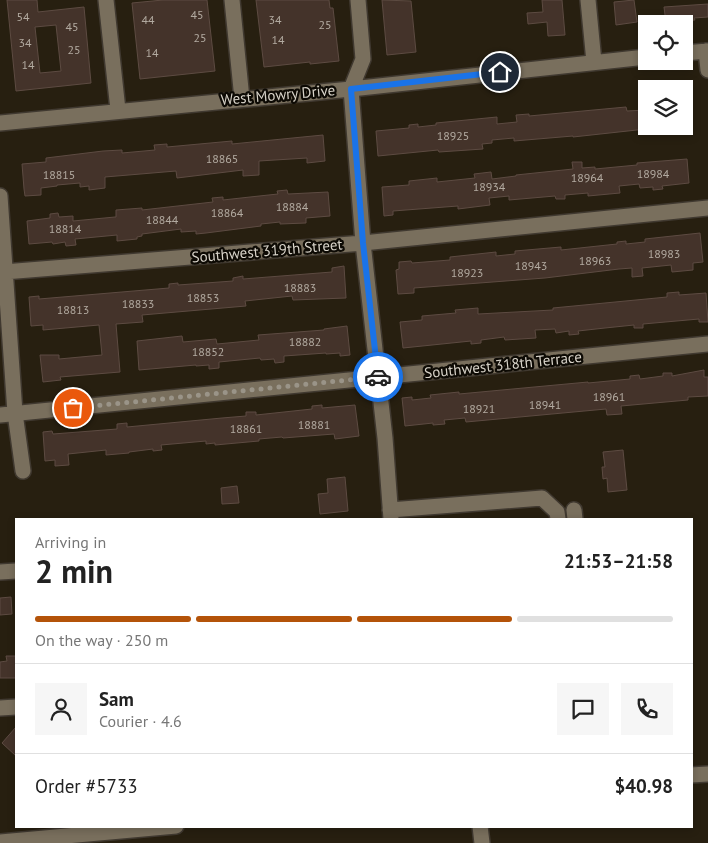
<!DOCTYPE html>
<html lang="en">
<head>
<meta charset="utf-8">
<style>
	body { margin:0; font-family:"PT Sans",sans-serif; background:#f6f6f6; color:#222; height:100vh; display:flex; flex-direction:column; font-size:19px; white-space:nowrap }
	* { box-sizing:border-box; margin:0 }
	p { font-size:16px; color:#767676 }
	.icon { flex:none; width:28px; height:28px; fill:none; stroke:currentColor; stroke-width:2; stroke-linecap:round; stroke-linejoin:round }
	.map { position:relative; flex:1; overflow:hidden }
	.details { position:absolute; left:15px; top:518px; width:678px; height:310px; display:flex; flex-direction:column; background:#fff; border-radius:0px; box-shadow:0 2px 8px #0003 }
	.details>* { flex:none }
	.controls { position:absolute; left:638px; top:15px; display:grid; gap:10px }
	.controls a { display:grid; place-items:center; width:55px; height:55px; border-radius:0px; background:#fff; box-shadow:0 2px 8px #0003; font-size:25px }
	.pin { position:absolute; display:grid; place-items:center; width:42px; height:42px; color:#fff; margin:-21px; border:2px solid #fff; border-radius:50%; box-shadow:0 1px 5px #0007 }
	.courier { position:absolute; display:grid; place-items:center; width:50px; height:50px; margin:-25px; border:4px solid #1a73e8; border-radius:50%; background:#fff; color:#222; box-shadow:0 1px 6px #0007 }
	.head em { font-style:normal; font-weight:600 }
	.head div { display:flex; flex-direction:column-reverse }
	.head { display:flex; align-items:center; justify-content:space-between; height:85px; padding:0 20px }
	h1 { font-size:32px; font-weight:600; line-height:38px }
	.bar { display:grid; grid-template-columns:repeat(4,1fr); gap:8px 5px; align-content:center; height:60px; padding:0 20px }
	.bar i { height:6px; border-radius:4px; background:#e0e0e0 }
	.bar .selected { background:#b45309 }
	.bar p { grid-column:span 4 }
	.line { display:flex; align-items:center; gap:12px; padding:0 20px; border-top:1px solid #e0e0e0 }
	.line div { flex:1 }
	.round { display:grid; place-items:center; flex:none; width:52px; height:52px; border-radius:0px; background:#f6f6f6 }
	.map>svg:first-child { display:block }
	.building { fill:#44332a; stroke:#5d4b42; fill-rule:evenodd }
	.lines { fill:none; stroke-linecap:round; stroke-linejoin:round }
	.minor-casing { stroke:#403930; stroke-width:18 }
	.minor { stroke:#796f5d; stroke-width:15 }
	.done { stroke:#9a9488; stroke-width:5; stroke-dasharray:0 9 }
	.route { stroke:#1a73e8; stroke-width:6 }
	.labels { text-anchor:middle; stroke-width:4.5; stroke-linejoin:round; paint-order:stroke }
	.number-label { font-size:12px; fill:#b3aba1 }
	.street-label { font-size:15px; fill:#d8d3c9; stroke:#0d0a04 }
</style>
</head>
<body>
<div class="map">
<svg width="708" height="843" viewBox="0 0 708 843">
	<rect width="100%" height="100%" fill="#271f10"/>
	<path class="building" d="M7,0H37L38,12L84,7L91,83L16,91ZM56,25L61,71L40,73L35,27Z
		M163,0H207L215,71L140,79L132,3Z
		M256,0H329L330,8H333L339,61L310,64V62L264,67Z
		M382,0L411,1L416,52L387,55Z
		M542,0H562L565,35L548,36L547,22L528,24L527,13L543,12Z
		M634,0L637,22L616,25L614,2Z
		M708,4V17L694,18L695,20L666,23L664,7Z
		M626,107L627,111L646,110V129L573,137V136L514,141V138L492,140V143L482,144L483,149L439,152L438,150L378,156L376,131L409,128V125L418,124V127L436,125V123L497,117V124L517,122L516,115L529,114V116Z
		M323,135L325,161L307,163V158L259,161V175L243,176V170L177,178L176,171L105,177V188L89,190V186L80,187V183L57,185V186L41,188V195L25,196L24,189L22,164L46,162V158L103,151L122,150V153L155,150L154,145L167,144V147L232,141V144Z
		M687,159L689,183L662,186L663,189L653,190V187L640,188L639,184L619,186L620,193L588,196V193L565,195V199H556L555,196L509,200V196L489,198L490,205L458,209V206L393,211V215L384,216L382,187L409,185V181L437,178V182L475,178L474,174L491,172L492,179L516,176V175L573,169L572,162H582V168L595,167V169L637,165V163Z
		M287,190L288,194L328,192L330,216L306,218V223L280,224V222L261,224V226L206,233L196,234V231L181,232V229L142,234V236L137,237V239L117,241V235L75,239L76,245L66,246L65,242L53,244L52,242L29,244L27,221L50,218V214L58,213L59,217L73,216V221L115,217H116V210L142,208V210L213,202L212,198L223,197V200L250,197L278,194L277,191Z
		M700,233L703,262L693,263V270L672,272L671,265L642,268L643,276L632,277V268L619,269L545,278L414,288V293L398,294L396,270L399,269V262L411,261L412,263L450,260V257L496,252V256L515,254V251L561,247V250L617,244V242L626,241V244L645,242V239Z
		M344,266L346,298L293,300L292,296L245,301L246,306L142,315L143,322L116,324L120,372L60,377L61,380L43,382L40,355H59V359L102,355L99,325L43,330V325L31,326L29,297L39,296V299L169,288V284L178,283V285L233,281V278L243,276V279L332,272V268Z
		M679,292V295L706,293L708,322H699V319L643,324V328H634V325L605,328L578,331L579,334L569,335V331L556,333L555,329L535,330L536,338L505,340L504,337L481,340V343L471,344V341L403,348L400,322L422,320V316L456,313L455,310L478,308V314L553,310V308L667,297V293Z
		M347,326L350,355L340,356V353L326,354V353L284,356V362L275,363L274,359L261,360L260,358L219,362V368L209,369V365L196,366V365L139,370L137,341L182,336L183,342L216,339L217,344L259,340L258,335L324,330V329Z
		M704,370V377H708V396L688,397V400L621,406L622,414L607,415L606,409L466,422L465,418L444,420L445,424L433,425V423L405,426L402,398L412,397V400L431,398L430,395L459,392V394L588,382V383L630,379V376L639,375L640,379L663,376V373H672V376Z
		M322,405V408L355,405L359,436L335,439L334,434L283,438L282,437L259,439V441L215,445V443L206,444V441L161,445L162,450L153,451V449L129,452V453L106,455V450L68,454L69,465L55,466V460L45,461L43,432L52,431L53,434L117,429V424L127,423V427L222,418L246,416V412H256V415L312,409V406Z
		M623,450L627,490L608,492L607,478L603,479L602,467H605L603,452Z
		M345,477L348,511L320,514L318,494L328,493L327,479Z
		M237,486L239,503L222,504L221,488Z
		M11,597L12,614L0,615V598Z
		M6,656H16V678H0V662L7,661Z
		M16,727V756L2,743Z"/>
	<g class="lines">
		<defs>
			<path id="minor" d="M106,0L118,110
				M232,0L242,99
				M358,0L363,59L351,89L363,243L385,438L391,519
				M588,0L594,62
				M706,51L708,70
				M684,53L708,51
				M0,123L351,89L646,57
				M0,196L15,413L23,471
				M4,272L363,243L708,208
				M0,415L708,344
				M390,510L542,498L557,512L558,519
				M574,510L575,519
				M0,572L16,571
				M0,708L16,707
				M691,775L708,774
				M480,826L482,843
				M0,842L176,826"/>
		</defs>
		<use href="#minor" class="minor-casing"/>
		<use href="#minor" class="minor"/>
	</g>
	<g class="lines">
		<path class="done" d="M73,408L378,377"/>
		<path class="route" d="M378,377L363,243L351,89L500,72"/>
	</g>
	<g class="labels">
		<g class="number-label">
			<text x="197" y="19">45</text>
			<text x="23" y="21">54</text>
			<text x="148" y="24">44</text>
			<text x="275" y="24">34</text>
			<text x="325" y="29">25</text>
			<text x="72" y="31">45</text>
			<text x="200" y="42">25</text>
			<text x="278" y="44">14</text>
			<text x="25" y="47">34</text>
			<text x="74" y="54">25</text>
			<text x="152" y="57">14</text>
			<text x="28" y="69">14</text>
			<text x="453" y="140">18925</text>
			<text x="222" y="163">18865</text>
			<text x="653" y="178">18984</text>
			<text x="59" y="179">18815</text>
			<text x="587" y="182">18964</text>
			<text x="489" y="191">18934</text>
			<text x="292" y="211">18884</text>
			<text x="227" y="217">18864</text>
			<text x="162" y="224">18844</text>
			<text x="65" y="233">18814</text>
			<text x="664" y="258">18983</text>
			<text x="595" y="265">18963</text>
			<text x="531" y="270">18943</text>
			<text x="467" y="277">18923</text>
			<text x="300" y="292">18883</text>
			<text x="203" y="302">18853</text>
			<text x="138" y="308">18833</text>
			<text x="73" y="314">18813</text>
			<text x="305" y="346">18882</text>
			<text x="208" y="356">18852</text>
			<text x="609" y="401">18961</text>
			<text x="545" y="409">18941</text>
			<text x="479" y="413">18921</text>
			<text x="314" y="429">18881</text>
			<text x="246" y="433">18861</text>
		</g>
		<g class="street-label">
			<text transform="translate(278 95) rotate(-5)" y="5">West Mowry Drive</text>
			<text transform="translate(267 251) rotate(-5)" y="5">Southwest 319th Street</text>
			<text transform="translate(503 365) rotate(-6)" y="5">Southwest 318th Terrace</text>
		</g>
	</g>
</svg>
<div class="controls">
<a><svg class="icon" aria-label="locate" viewBox="0 0 24 24"><circle cx="12" cy="12" r="6"/><path d="M12 2v4M12 18v4M2 12h4M18 12h4"/></svg></a>
<a><svg class="icon" aria-label="layers" viewBox="0 0 24 24"><path d="M12 4l9 5-9 5-9-5zM3 14l9 5 9-5"/></svg></a>
</div>
<div class="pin" style="left:73px;top:408px;background:#ea580c"><svg class="icon" aria-label="bag" viewBox="0 0 24 24"><path d="M5 8h14l-1 12H6zM9 8a3 3 0 0 1 6 0"/></svg></div>
<div class="pin" style="left:500px;top:72px;background:#1f2937"><svg class="icon" aria-label="home" viewBox="0 0 24 24"><path d="M3 11l9-7 9 7M6 9v11h12V9"/></svg></div>
<div class="courier" style="left:378px;top:377px"><svg class="icon" aria-label="car" viewBox="0 0 24 24"><path d="M5 17H2v-5l4-1 3-4h7l3 4 3 1v5h-3M9 17h6M6 11h13"/><circle cx="7" cy="17" r="2"/><circle cx="17" cy="17" r="2"/></svg></div>
<section class="details">
<div class="head"><div><h1>2 min</h1><p>Arriving in</p></div><em>21:53–21:58</em></div>
<div class="bar"><i class="selected"></i><i class="selected"></i><i class="selected"></i><i></i><p>On the way · 250 m</p></div>
<div class="line" style="height:90px"><a class="round"><svg class="icon" aria-label="person" viewBox="0 0 24 24"><circle cx="12" cy="8" r="4"/><path d="M4 21q1-7 8-7t8 7"/></svg></a><div><b>Sam</b><p>Courier · 4.6</p></div><a class="round"><svg class="icon" aria-label="chat" viewBox="0 0 24 24"><path d="M4 5h16v11H9l-5 4z"/></svg></a><a class="round"><svg class="icon" aria-label="phone" viewBox="0 0 24 24"><path d="M5 4h4l2 5-3 2q2 4 5 5l2-3 5 2v4C11 20 4 13 5 4z"/></svg></a></div>
<div class="line" style="height:65px"><div>Order #5733</div><b>$40.98</b></div>
</section>
</div>
</body>
</html>
